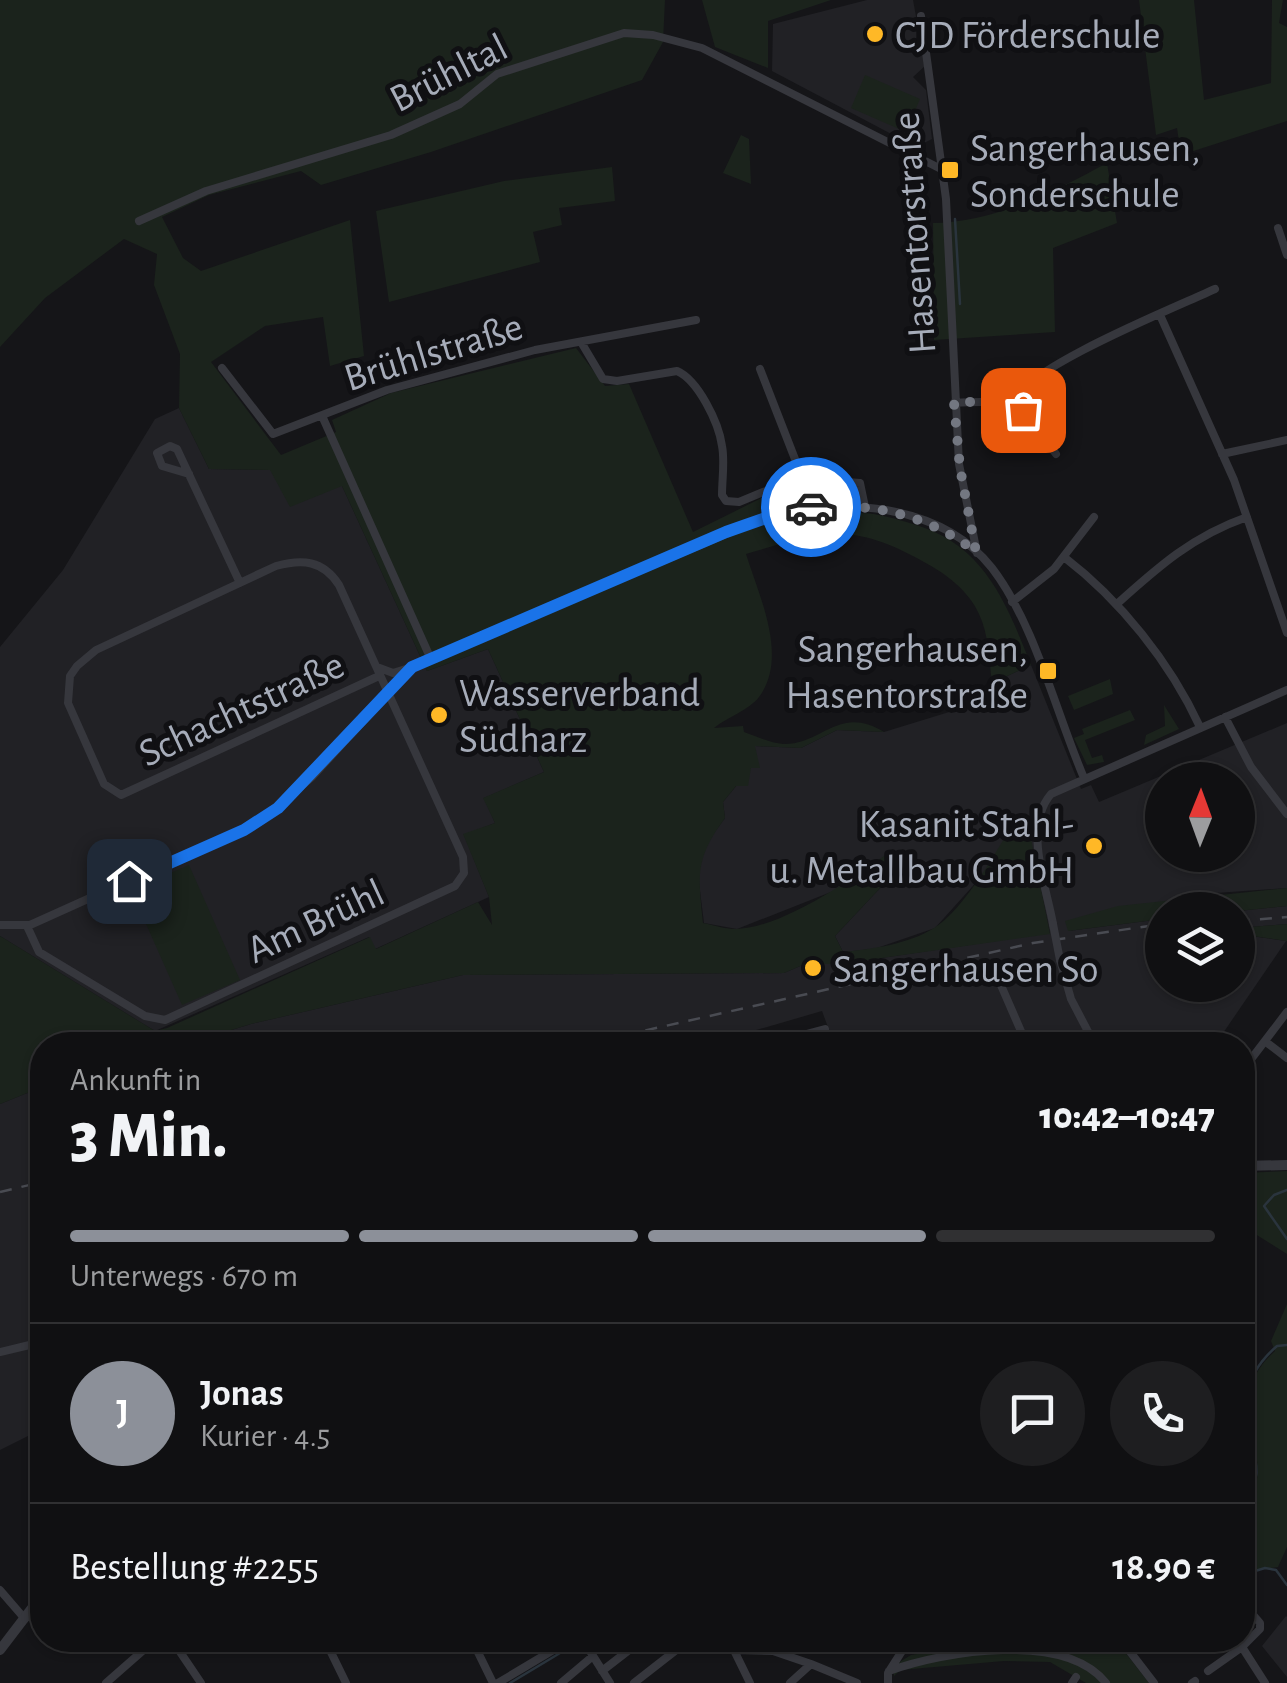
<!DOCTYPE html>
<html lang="de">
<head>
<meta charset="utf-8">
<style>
	body { margin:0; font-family:"Alegreya Sans",sans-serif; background:#1e1e20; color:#f1f3f6; height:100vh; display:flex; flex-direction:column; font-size:38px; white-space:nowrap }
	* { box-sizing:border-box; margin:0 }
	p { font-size:32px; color:#9c9d9f }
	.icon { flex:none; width:55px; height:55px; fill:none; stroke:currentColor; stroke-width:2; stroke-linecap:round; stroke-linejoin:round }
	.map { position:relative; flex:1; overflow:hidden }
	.sheet { position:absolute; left:30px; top:1032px; width:1225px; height:620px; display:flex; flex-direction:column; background:#101012; border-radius:40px; box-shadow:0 2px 8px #0004,0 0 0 2px #303032 }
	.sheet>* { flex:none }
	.needle { width:65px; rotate:1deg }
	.buttons { position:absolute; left:1145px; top:762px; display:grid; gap:20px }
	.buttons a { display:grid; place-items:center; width:110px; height:110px; border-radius:50%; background:#101012; box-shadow:0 2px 8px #0004,0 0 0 2px #303032; font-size:50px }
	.pin { position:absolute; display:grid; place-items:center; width:85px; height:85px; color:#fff; margin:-42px; border-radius:20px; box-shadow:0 5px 15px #0006 }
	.courier { position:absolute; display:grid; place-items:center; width:100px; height:100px; margin:-50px; border:8px solid #1a73e8; border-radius:50%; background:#fff; color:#222; box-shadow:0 2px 12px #0007 }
	.summary em { font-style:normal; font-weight:800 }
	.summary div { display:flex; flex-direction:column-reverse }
	.summary { display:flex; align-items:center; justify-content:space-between; height:170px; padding:0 40px }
	h1 { font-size:65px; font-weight:800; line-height:75px }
	.bar { display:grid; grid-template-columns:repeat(4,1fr); gap:15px 10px; align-content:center; height:120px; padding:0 40px }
	.bar i { height:12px; border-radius:8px; background:#303032 }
	.bar .selected { background:#8c9099 }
	.bar p { grid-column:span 4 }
	.line { display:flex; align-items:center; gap:25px; padding:0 40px; border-top:2px solid #303032 }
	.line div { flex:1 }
	.round { display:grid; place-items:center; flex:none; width:105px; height:105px; border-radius:52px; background:#1e1e20 }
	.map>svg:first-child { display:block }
	.built { fill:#212125; fill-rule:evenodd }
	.green { fill:#1b231c }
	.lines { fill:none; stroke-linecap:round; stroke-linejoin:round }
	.stream { stroke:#2a343d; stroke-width:2.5 }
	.minor { stroke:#36373d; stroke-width:8 }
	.tertiary { stroke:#36373d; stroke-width:10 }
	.rail { stroke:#494b52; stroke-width:2.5; stroke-dasharray:12 10; stroke-linecap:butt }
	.minor-bridge { stroke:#36373d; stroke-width:8 }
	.done { stroke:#737781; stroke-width:10; stroke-dasharray:0 18 }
	.route { stroke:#1a73e8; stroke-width:12 }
	.poi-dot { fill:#ffb826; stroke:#101013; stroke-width:4 }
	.labels { text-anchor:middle; stroke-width:10; stroke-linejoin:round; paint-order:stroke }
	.poi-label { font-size:40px; fill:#a6acb9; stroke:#101013; text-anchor:start }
	.street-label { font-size:40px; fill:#a6acb9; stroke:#101013 }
</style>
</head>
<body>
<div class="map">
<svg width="1287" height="1683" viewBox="0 0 1287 1683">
	<rect width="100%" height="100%" fill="#151518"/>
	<path class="built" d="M867,0H913L925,66L913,77L926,90L932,139L916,147L772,71L773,24Z
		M179,408L209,469L270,470L342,486L427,671L488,649L544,772L484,798L495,823L464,835L489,897L375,949L369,937L155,1031L0,936V647L63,570L155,419Z
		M1031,665L1081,789L1091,785L1099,802L1287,723V888L1202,894L1068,931L1162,919V985H1238V934L1286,941L1219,1039L1201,1045H1021L1017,1037L1002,1045H780L829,1030L822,1011L705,1045H182L251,1024L463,975L784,973L805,964H840L1050,933L1025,814L1018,815L989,868L935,928L874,949L843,952L835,936L898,869L892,851L841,888L737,929L704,923L698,875L703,848L725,818L723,802L751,768L755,746L801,748L837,730L884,732L959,709L960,703L992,683ZM1162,780H1238V855H1162Z
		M1287,906V924L1238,928V911Z
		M42,1087V1429L0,1450V1104Z
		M1286,1616L1287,1617V1677L1262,1646Z"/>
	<path class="green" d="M0,0H665L663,42L642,80L431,152L321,185L301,171L209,195L162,217L183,258L201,271L350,220L364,356L330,366L323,317L265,326L211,362L281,455L336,432L332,420L391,393L576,348L605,386L629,384L693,532L788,485L808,482L856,486L860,513C878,513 896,519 913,524C984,544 1006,602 1031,665L992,683C989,660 989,635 979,614C969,591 945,573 924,562C851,521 823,531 746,554C759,596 789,657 759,697C749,710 726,718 714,728L743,726L744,732C755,736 771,743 783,744C822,745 839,704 884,732L837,730L801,748L755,746L760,768H751L748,786H736L723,802L725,818C695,859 698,874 703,923C713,925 725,929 735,929C781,929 856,877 892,850L898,869L835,936L843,952C872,949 909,944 934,928C965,909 1000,846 1018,814H1026L1050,934L840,964H805L784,973L463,975L251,1024L182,1045H42V1087L0,1104V936L155,1031L167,1028L370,937L376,949L478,902L492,925L489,897L463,834L495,823L483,798L544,772L488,649L427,671L342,486L290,507L270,470L209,469L179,408L180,354L154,285L157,254L124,239L45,298L0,347Z
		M702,0H831L768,21V68L715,47Z
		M1139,0H1194L1204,100L1271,83L1272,0H1283L1279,23L1287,27V121L1181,155L1177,128L1156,135Z
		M865,75L920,99L906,132L851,108Z
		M741,135L749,139L751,184L723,173Z
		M1107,163L1117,223L1053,248L1055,332L934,340L933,223C994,222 1054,192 1107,163Z
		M612,167L615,201L559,208L562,225L533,232L540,262L389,302L376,211L504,181Z
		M1110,679L1113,694L1074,710L1068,696Z
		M1164,705L1179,729L1144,745L1146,735L1165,726Z
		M1130,710L1135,720L1085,740L1092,758L1102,755L1104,762L1087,765L1074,738L1084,734L1082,729Z
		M189,865L240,980L182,1005L131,890Z
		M1287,888V906L1238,911L1162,910V919L1068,931L1065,921L1118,906Z
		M1287,924V941L1238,934V928Z
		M1287,1171V1254L1244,1227L1242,1221L1243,1173Z
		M1287,1304V1547L1278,1567L1243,1572V1508C1287,1458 1211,1409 1275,1351L1271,1341Z
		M996,1640H1076L1088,1646L1121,1647L1149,1683H1086L1050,1662L1004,1661L900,1670L894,1676L893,1666L911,1655Z"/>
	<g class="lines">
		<path class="stream" d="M955,219L960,304
			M1287,1190L1274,1195L1264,1206L1287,1239
			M1242,1501C1287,1464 1206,1407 1277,1346L1287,1345
			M1242,1575L1265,1568L1276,1570L1287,1585
			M510,1683L580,1641"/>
		<path class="minor" d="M921,16L946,199L959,464L977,553
			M139,221L206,191L391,135L460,104L497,74L624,33L653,35L702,48L943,170
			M1278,228L1287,255
			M1160,315L1234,480L1287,633
			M581,342L603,379L617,381L677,371C698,380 719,423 722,446C725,461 722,479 722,495L726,501L739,502L797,478L860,483L865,507
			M222,368L273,434L387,390L535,350L696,320
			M760,369L802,477
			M954,403C1016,399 1020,404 1056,454
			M1011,403C1027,367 1174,308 1215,289
			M323,418L430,657
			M1222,454L1287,440
			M189,474L162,466L157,453L170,446L177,449L240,583
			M1064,557C1120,600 1170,662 1200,727
			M1012,602L1054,569L1094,517
			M1118,603C1159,566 1193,536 1247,517
			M377,667L393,673L412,667L766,517C839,496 941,503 992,568C1035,624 1056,713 1084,778
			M1225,717L1251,767L1287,814
			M1053,924C1046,885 1023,827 1051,794L1287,690
			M0,925H30L261,821L312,777L409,671
			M27,926L39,952L145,1016L165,1020L455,886L464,873L463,857L339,585C323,560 302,559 276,566L96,650L77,666L70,676L68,703L104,784L121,795L379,676
			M1060,960L1071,999L1095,1045
			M1000,983L1027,1045
			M1266,1042L1287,1058
			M765,1045L825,1029
			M1242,1071L1287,1012
			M0,1352L42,1342
			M0,1590L25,1619
			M1242,1619L1254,1616L1260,1623V1629L1242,1647L1265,1683
			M172,1640L201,1683
			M325,1640L346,1683
			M472,1640L493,1683
			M583,1640L610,1683
			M729,1640L750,1683
			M1121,1640L1154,1683
			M736,1650L773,1651L811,1664L790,1683
			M811,1664L857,1683
			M602,1671L642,1640
			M889,1671C944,1651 1065,1631 1106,1683
			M1208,1671L1242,1647
			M106,1683L155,1640
			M498,1683L570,1640
			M561,1683L593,1656
			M634,1683L689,1640
			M888,1683V1673L909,1640
			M1072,1683L1076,1677
			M1192,1683L1195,1681"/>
		<path class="tertiary" d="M1242,1166L1287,1165
			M0,1650L42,1595"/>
		<path class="rail" d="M1238,921L1287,917
			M581,1045L1033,943L1162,924
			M0,1192L42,1182"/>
		<path class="minor-bridge" d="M1053,924L1060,960"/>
	</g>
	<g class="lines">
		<path class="done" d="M811,507C871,502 928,515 976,552L960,468L954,403L998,400L1023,410"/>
		<path class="route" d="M129,881L244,830L278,808L412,667L726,532L777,514L811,507"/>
	</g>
	<g class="poi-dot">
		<circle cx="875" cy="34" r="10"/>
		<rect x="940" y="160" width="20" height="20" rx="5"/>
		<rect x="1038" y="661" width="20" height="20" rx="5"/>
		<circle cx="439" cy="715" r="10"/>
		<circle cx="1094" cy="846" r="10"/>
		<circle cx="813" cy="968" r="10"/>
	</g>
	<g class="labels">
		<g class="poi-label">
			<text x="895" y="48">CJD Förderschule</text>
			<text x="970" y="161">Sangerhausen,<tspan x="970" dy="46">Sonderschule</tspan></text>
			<text x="1028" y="662" text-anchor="end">Sangerhausen,<tspan x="1028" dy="46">Hasentorstraße</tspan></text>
			<text x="459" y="706">Wasserverband<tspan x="459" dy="46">Südharz</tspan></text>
			<text x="1074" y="837" text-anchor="end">Kasanit Stahl-<tspan x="1074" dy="46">u. Metallbau GmbH</tspan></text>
			<text x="833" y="982">Sangerhausen So</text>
		</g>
		<g class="street-label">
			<text transform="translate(448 72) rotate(-27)" y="14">Brühltal</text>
			<text transform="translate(913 233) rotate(-94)" y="14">Hasentorstraße</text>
			<text transform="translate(433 351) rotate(-17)" y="14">Brühlstraße</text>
			<text transform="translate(241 708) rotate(-25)" y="14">Schachtstraße</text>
			<text transform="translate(315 920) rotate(-25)" y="14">Am Brühl</text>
		</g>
	</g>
</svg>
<div class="buttons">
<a><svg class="needle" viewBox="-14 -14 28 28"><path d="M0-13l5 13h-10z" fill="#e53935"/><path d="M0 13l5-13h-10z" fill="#9c9d9f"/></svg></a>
<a><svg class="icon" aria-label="layers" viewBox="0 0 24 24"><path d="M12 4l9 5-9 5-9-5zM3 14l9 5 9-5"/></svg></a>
</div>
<div class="pin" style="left:1023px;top:410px;background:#ea580c"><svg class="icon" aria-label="bag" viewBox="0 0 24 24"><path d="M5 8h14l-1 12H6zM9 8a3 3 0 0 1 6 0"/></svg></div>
<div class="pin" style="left:129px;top:881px;background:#1f2937"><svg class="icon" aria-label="home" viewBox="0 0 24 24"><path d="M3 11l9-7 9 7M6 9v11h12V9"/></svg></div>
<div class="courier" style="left:811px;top:507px"><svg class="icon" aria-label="car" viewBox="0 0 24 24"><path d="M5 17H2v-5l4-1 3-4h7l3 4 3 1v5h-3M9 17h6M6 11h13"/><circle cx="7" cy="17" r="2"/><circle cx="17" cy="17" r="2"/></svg></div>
<section class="sheet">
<div class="summary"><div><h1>3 Min.</h1><p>Ankunft in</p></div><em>10:42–10:47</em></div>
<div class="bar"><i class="selected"></i><i class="selected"></i><i class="selected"></i><i></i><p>Unterwegs · 670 m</p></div>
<div class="line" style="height:180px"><b class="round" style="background:#8c9099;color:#fff">J</b><div><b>Jonas</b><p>Kurier · 4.5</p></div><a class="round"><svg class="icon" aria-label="chat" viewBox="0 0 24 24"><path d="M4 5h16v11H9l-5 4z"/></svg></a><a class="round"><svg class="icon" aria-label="phone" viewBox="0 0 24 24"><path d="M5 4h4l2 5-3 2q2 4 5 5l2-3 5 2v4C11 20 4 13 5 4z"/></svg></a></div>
<div class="line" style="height:130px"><div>Bestellung #2255</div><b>18.90 €</b></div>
</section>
</div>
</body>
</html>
